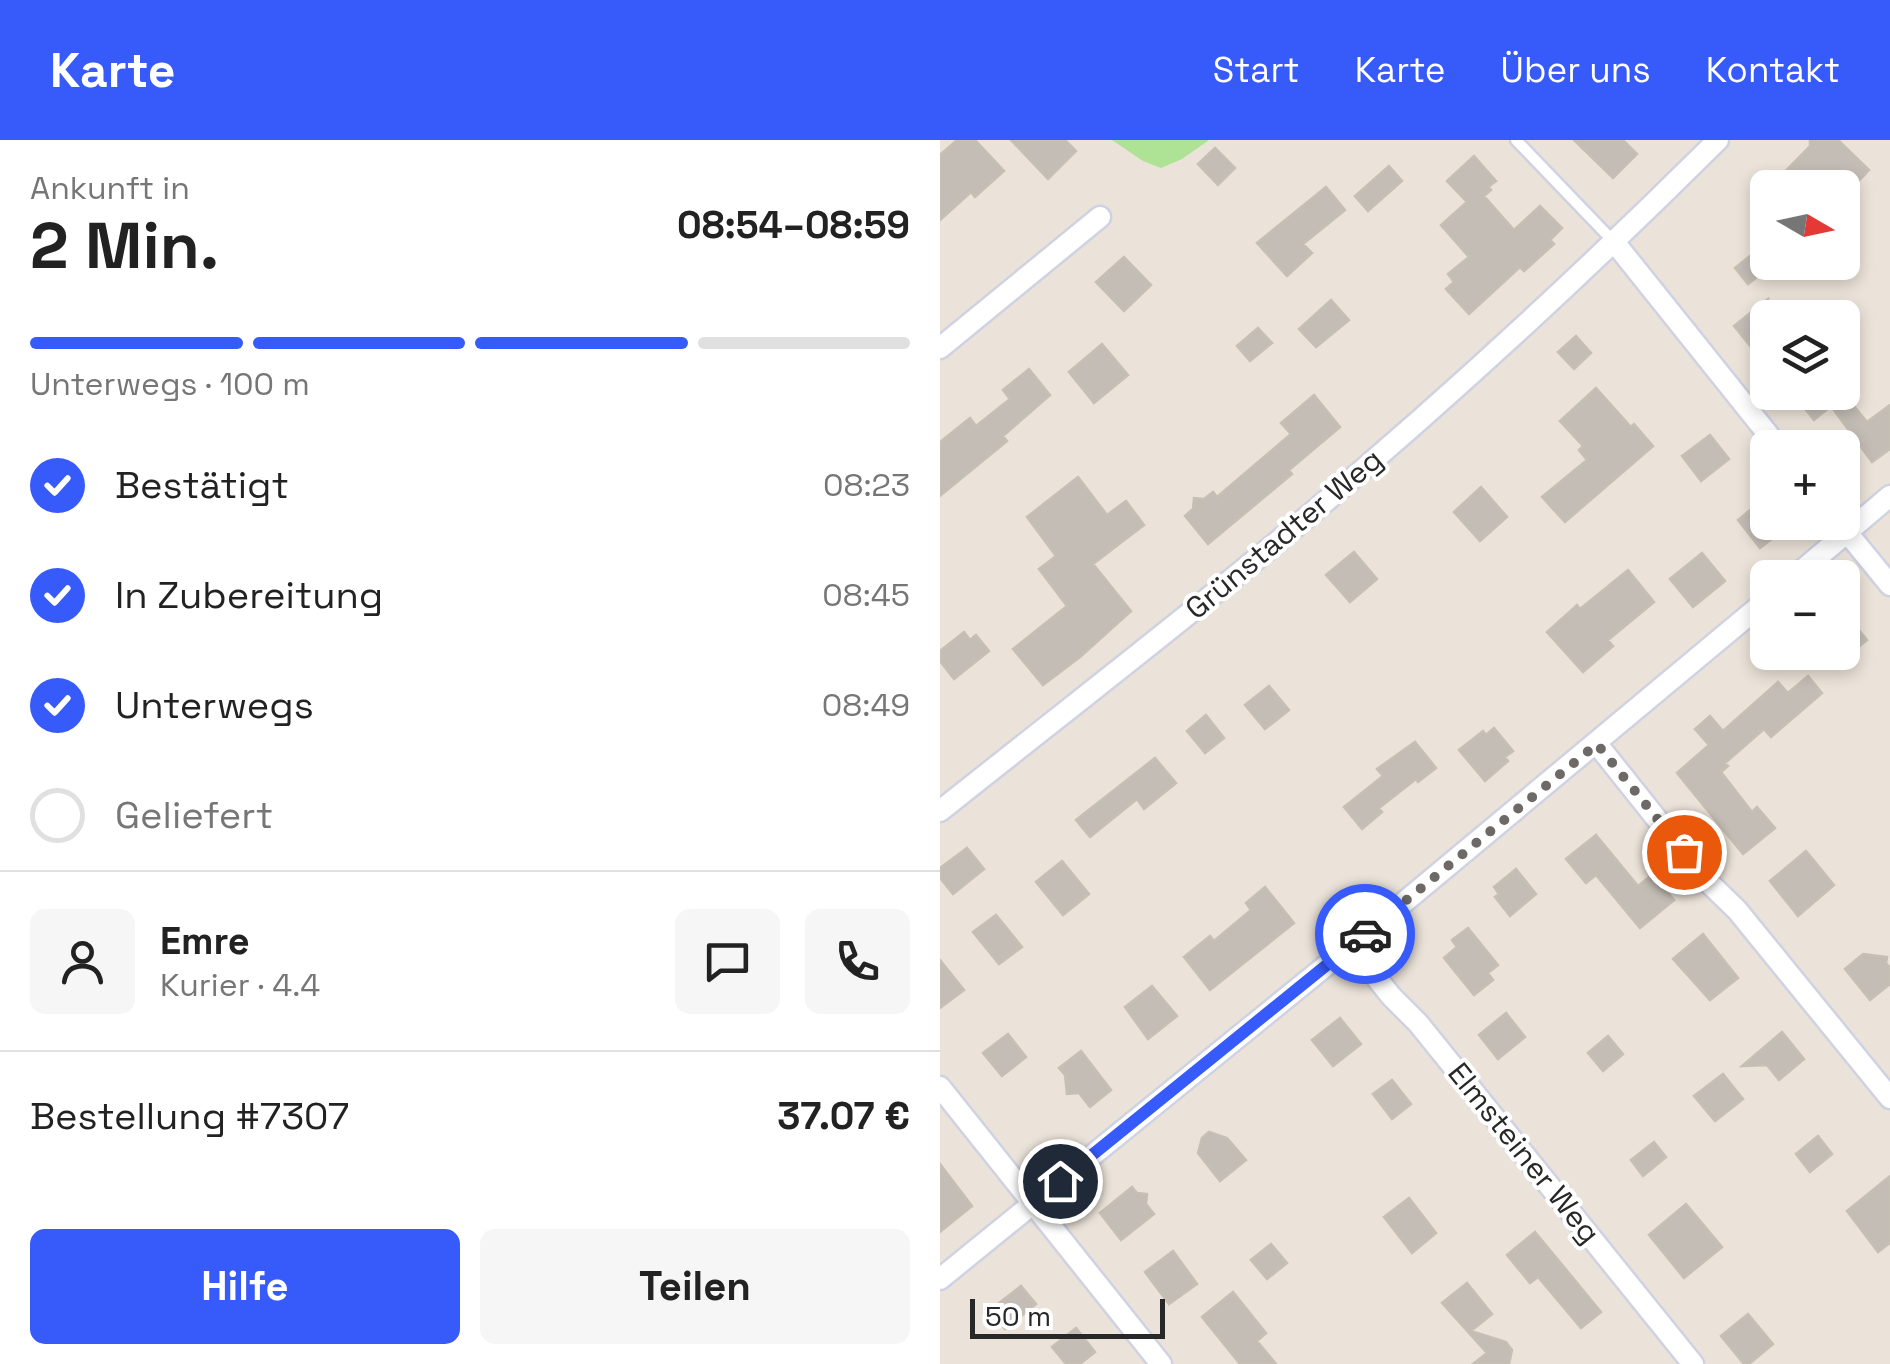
<!DOCTYPE html>
<html lang="de">
<head>
<meta charset="utf-8">
<style>
	body { margin:0; font-family:"Space Grotesk",sans-serif; background:#f6f6f6; color:#222; height:100vh; display:flex; flex-direction:column; font-size:38px; white-space:nowrap }
	* { box-sizing:border-box; margin:0 }
	p { font-size:32px; color:#767676 }
	.icon { flex:none; width:55px; height:55px; fill:none; stroke:currentColor; stroke-width:2; stroke-linecap:round; stroke-linejoin:round }
	.map { position:relative; flex:1; overflow:hidden }
	.details { display:flex; flex-direction:column; background:#fff; width:940px }
	.details>* { flex:none }
	.needle { width:65px; rotate:99deg }
	.buttons { position:absolute; left:810px; top:30px; display:grid; gap:20px }
	.buttons a { display:grid; place-items:center; width:110px; height:110px; border-radius:15px; background:#fff; box-shadow:0 5px 15px #0003; font-size:50px }
	.scale { position:absolute; left:30px; bottom:25px; width:195px; box-sizing:border-box; padding-left:10px; border:5px solid #282828; border-top:0; font-size:28px; line-height:35px; white-space:nowrap; color:#282828; -webkit-text-stroke:8px #fff; paint-order:stroke }
	.pin { position:absolute; display:grid; place-items:center; width:85px; height:85px; color:#fff; margin:-42px; border:5px solid #fff; border-radius:50%; box-shadow:0 2px 10px #0007 }
	.courier { position:absolute; display:grid; place-items:center; width:100px; height:100px; margin:-50px; border:8px solid #375afa; border-radius:50%; background:#fff; color:#222; box-shadow:0 2px 12px #0007 }
	.summary em { font-style:normal; font-weight:800 }
	.summary div { display:flex; flex-direction:column-reverse }
	.summary { display:flex; align-items:center; justify-content:space-between; height:170px; padding:0 30px }
	h1 { font-size:65px; font-weight:800; line-height:75px }
	.bar { display:grid; grid-template-columns:repeat(4,1fr); gap:15px 10px; align-content:center; height:120px; padding:0 30px }
	.bar i { height:12px; border-radius:8px; background:#e0e0e0 }
	.bar .active { background:#375afa }
	.bar p { grid-column:span 4 }
	.line { display:flex; align-items:center; gap:25px; padding:0 30px; border-top:2px solid #e0e0e0 }
	.line div { flex:1 }
	.round { display:grid; place-items:center; flex:none; width:105px; height:105px; border-radius:15px; background:#f6f6f6 }
	ol { padding:0 30px; list-style:none }
	li { display:flex; align-items:center; gap:30px; height:110px }
	li p { margin-inline-start:auto }
	li .icon { padding:10px; border-radius:50%; background:#375afa; color:#fff; stroke-width:4 }
	li:last-child { color:#767676 }
	li i { width:55px; height:55px; border:5px solid #e0e0e0; border-radius:50% }
	.primary-button { display:flex; gap:20px; margin-top:auto; padding:20px 30px }
	.primary-button a { flex:1; height:115px; border-radius:15px; background:#375afa; color:#fff; font-size:40px; font-weight:800; line-height:115px; text-align:center }
	.primary-button a+a { background:#f6f6f6; color:#222 }
	header { display:flex; align-items:center; gap:60px; box-sizing:border-box; height:140px; padding:0 50px; background:#375afa; color:#fff }
	header strong { font-size:48px }
	nav { display:flex; gap:55px; margin-inline-start:auto; font-size:35px }
	main { display:flex; flex:1; min-height:0 }
	.map>svg:first-child { display:block }
	.green { fill:#aee295 }
	.building { fill:#c3bdb6; stroke:#c6bfb3; stroke-width:2.5 }
	.lines { fill:none; stroke-linecap:round; stroke-linejoin:round }
	.service-casing { stroke:#cfd2e1; stroke-width:15 }
	.minor-casing { stroke:#cfd2e1; stroke-width:25 }
	.service { stroke:#fff; stroke-width:10 }
	.minor { stroke:#fff; stroke-width:20 }
	.done { stroke:#6c6966; stroke-width:10; stroke-dasharray:0 18 }
	.route { stroke:#375afa; stroke-width:12 }
	.labels { text-anchor:middle; stroke-width:8; stroke-linejoin:round; paint-order:stroke }
	.street-label { font-size:30px; fill:#282828; stroke:#fff }
</style>
</head>
<body>
<header>
<strong>Karte</strong>
<nav><a>Start</a><a>Karte</a><a>Über uns</a><a>Kontakt</a></nav>
</header>
<main>
<section class="details">
<div class="summary"><div><h1>2 Min.</h1><p>Ankunft in</p></div><em>08:54–08:59</em></div>
<div class="bar"><i class="active"></i><i class="active"></i><i class="active"></i><i></i><p>Unterwegs · 100 m</p></div>
<ol>
<li><svg class="icon" aria-label="check" viewBox="0 0 24 24"><path d="M5 12l5 5 9-10"/></svg>Bestätigt<p>08:23</p></li>
<li><svg class="icon" aria-label="check" viewBox="0 0 24 24"><path d="M5 12l5 5 9-10"/></svg>In Zubereitung<p>08:45</p></li>
<li><svg class="icon" aria-label="check" viewBox="0 0 24 24"><path d="M5 12l5 5 9-10"/></svg>Unterwegs<p>08:49</p></li>
<li><i></i>Geliefert</li>
</ol>
<div class="line" style="height:180px"><a class="round"><svg class="icon" aria-label="person" viewBox="0 0 24 24"><circle cx="12" cy="8" r="4"/><path d="M4 21q1-7 8-7t8 7"/></svg></a><div><b>Emre</b><p>Kurier · 4.4</p></div><a class="round"><svg class="icon" aria-label="chat" viewBox="0 0 24 24"><path d="M4 5h16v11H9l-5 4z"/></svg></a><a class="round"><svg class="icon" aria-label="phone" viewBox="0 0 24 24"><path d="M5 4h4l2 5-3 2q2 4 5 5l2-3 5 2v4C11 20 4 13 5 4z"/></svg></a></div>
<div class="line" style="height:130px"><div>Bestellung #7307</div><b>37.07 €</b></div>
<div class="primary-button"><a>Hilfe</a><a>Teilen</a></div>
</section>
<div class="map">
<svg width="950" height="1224" viewBox="0 0 950 1224">
	<rect width="100%" height="100%" fill="#ebe3d9"/>
	<path class="green" d="M172,0H269L242,19L221,28L203,21Z"/>
	<path class="building" d="M17,0H35L64,31L35,57L31,52L0,80V15Z
		M71,0H125L136,11L108,39Z
		M634,0H683L697,14L673,38Z
		M870,0H898L929,30L912,48H829L870,6Z
		M275,8L295,28L278,45L258,24Z
		M534,16L556,41L548,47L551,50L544,56L574,90L600,66L622,88L610,100L614,104L584,131L580,127L529,174L506,149L514,142L508,134L529,117L501,85L527,62L507,41Z
		M449,26L462,41L428,71L415,56Z
		M386,47L405,70L363,104L372,113L347,136L317,103Z
		M820,108L828,116V122L835,123L808,144L795,128Z
		M184,117L211,145L184,171L156,142Z
		M828,159V228L794,186Z
		M391,160L409,180L376,207L359,189Z
		M318,188L332,203L310,221L297,206Z
		M636,196L651,213L634,229L618,212Z
		M162,204L188,235L154,263L129,232Z
		M89,229L110,255L63,296L67,301L0,356V302L30,278L36,286L70,259L63,250Z
		M656,248L691,287L694,284L713,306L625,382L602,357L647,320L639,310L643,306L620,281Z
		M902,251L908,252L905,255L927,282L950,265V309L932,322L891,266L874,280L852,252Z
		M374,255L400,287L349,330L352,334L268,404L245,376L253,369L254,358L264,359L273,352L277,357L351,294L341,283Z
		M770,295L789,319L761,341L742,316Z
		M138,337L167,375L186,361L204,385L153,424L191,471L140,517L103,545L73,509L127,466L99,429L116,416L87,377Z
		M541,347L567,377L540,401L514,372Z
		M820,362L828,372V382H836L842,391L820,408L798,380Z
		M414,412L437,439L410,462L386,435Z
		M762,413L785,441L753,467L730,439Z
		M688,430L714,462L668,500L673,506L643,532L607,492L637,465L640,469Z
		M902,469L927,500L902,520Z
		M24,492L30,500L36,495L49,511L14,539L0,521V511Z
		M868,536L882,553L831,597L824,589L785,623L788,626L781,632L812,672L817,667L835,688L803,714L737,633L769,605L755,589L770,576L783,591L838,542L848,553Z
		M329,546L349,570L325,589L305,565Z
		M266,575L284,598L265,613L247,591Z
		M554,588L573,611L565,617L568,621L545,641L519,610L543,591L546,595Z
		M475,602L496,628L478,642L476,639L439,668L442,672L422,689L404,667L443,636L437,629Z
		M215,618L236,643L204,669L197,659L150,697L136,680Z
		M656,695L698,746L713,734L734,760L700,788L656,735L646,743L626,719Z
		M27,708L44,729L13,754L0,738V728Z
		M866,711L894,745L858,776L830,741Z
		M122,721L149,754L123,775L96,742Z
		M576,729L596,754L570,776L555,757L559,754L554,747Z
		M325,747L354,783L270,850L244,817L270,796L274,801L311,770L306,763Z
		M56,775L82,807L59,824L33,792Z
		M528,788L558,825L548,833L553,840L534,855L504,818L517,807L512,800Z
		M763,794L798,838L770,860L733,819Z
		M923,814L947,817L946,823L950,828V844L930,860L905,829Z
		M0,820L24,850L0,868Z
		M212,846L237,876L208,899L185,867Z
		M566,873L585,897L558,919L539,895Z
		M400,878L421,904L393,926L372,900Z
		M842,892L864,919L839,940L827,925L802,926Z
		M68,894L86,917L62,936L43,913Z
		M668,896L683,914L663,931L648,913Z
		M141,911L171,950L150,967L139,953L127,954L125,935L119,928Z
		M783,934L803,959L775,981L754,956Z
		M452,940L471,964L452,979L433,954Z
		M269,992L287,998L306,1020L280,1041L258,1013L262,998Z
		M878,996L892,1014L870,1032L856,1014Z
		M714,1002L726,1017L703,1036L691,1020Z
		M0,1024L32,1066L0,1092Z
		M950,1036V1103L938,1112L907,1071Z
		M192,1047L197,1053L207,1054L206,1064L214,1074L181,1100L160,1073Z
		M469,1058L496,1093L472,1113L444,1077Z
		M746,1064L782,1107L744,1138L709,1095Z
		M595,1092L661,1172L641,1188L598,1137L590,1143L567,1115Z
		M331,1104L347,1123L327,1139L311,1120Z
		M233,1111L257,1144L229,1164L205,1132Z
		M527,1143L552,1174L531,1191L566,1202L572,1210L569,1224H533L547,1213L502,1163Z
		M81,1146L96,1164L65,1189L50,1170Z
		M293,1152L326,1193L317,1201L336,1224H300L262,1177Z
		M808,1174L833,1204L809,1224H804L781,1196Z
		M136,1188L155,1212L140,1224H126L112,1207Z"/>
	<g class="lines">
		<defs>
			<path id="service" d="M576,0L674,102"/>
			<path id="minor" d="M675,103L839,308
				M0,208L160,77
				M901,385L950,445
				M853,438L950,356
				M657,604L763,737L797,770L950,958
				M0,671C108,585 218,500 325,412C483,282 633,144 778,0
				M411,806L451,856L478,883L753,1224
				M0,947L221,1224
				M0,1139L462,764L828,459"/>
		</defs>
		<use href="#service" class="service-casing"/>
		<use href="#minor" class="minor-casing"/>
		<use href="#service" class="service"/>
		<use href="#minor" class="minor"/>
	</g>
	<g class="lines">
		<path class="done" d="M425,794L657,604L744,712"/>
		<path class="route" d="M120,1041L425,794"/>
	</g>
	<g class="labels">
		<g class="street-label">
			<text transform="translate(344 394) rotate(-40)" y="10">Grünstadter Weg</text>
			<text transform="translate(584 1013) rotate(51)" y="10">Elmsteiner Weg</text>
		</g>
	</g>
</svg>
<div class="buttons">
<a><svg class="needle" viewBox="-14 -14 28 28"><path d="M0-13l5 13h-10z" fill="#e53935"/><path d="M0 13l5-13h-10z" fill="#767676"/></svg></a>
<a><svg class="icon" aria-label="layers" viewBox="0 0 24 24"><path d="M12 4l9 5-9 5-9-5zM3 14l9 5 9-5"/></svg></a>
<a>+</a>
<a>−</a>
</div>
<div class="scale">50 m</div>
<div class="pin" style="left:744px;top:712px;background:#ea580c"><svg class="icon" aria-label="bag" viewBox="0 0 24 24"><path d="M5 8h14l-1 12H6zM9 8a3 3 0 0 1 6 0"/></svg></div>
<div class="pin" style="left:120px;top:1041px;background:#1f2937"><svg class="icon" aria-label="home" viewBox="0 0 24 24"><path d="M3 11l9-7 9 7M6 9v11h12V9"/></svg></div>
<div class="courier" style="left:425px;top:794px"><svg class="icon" aria-label="car" viewBox="0 0 24 24"><path d="M5 17H2v-5l4-1 3-4h7l3 4 3 1v5h-3M9 17h6M6 11h13"/><circle cx="7" cy="17" r="2"/><circle cx="17" cy="17" r="2"/></svg></div>
</div>
</main>
</body>
</html>
